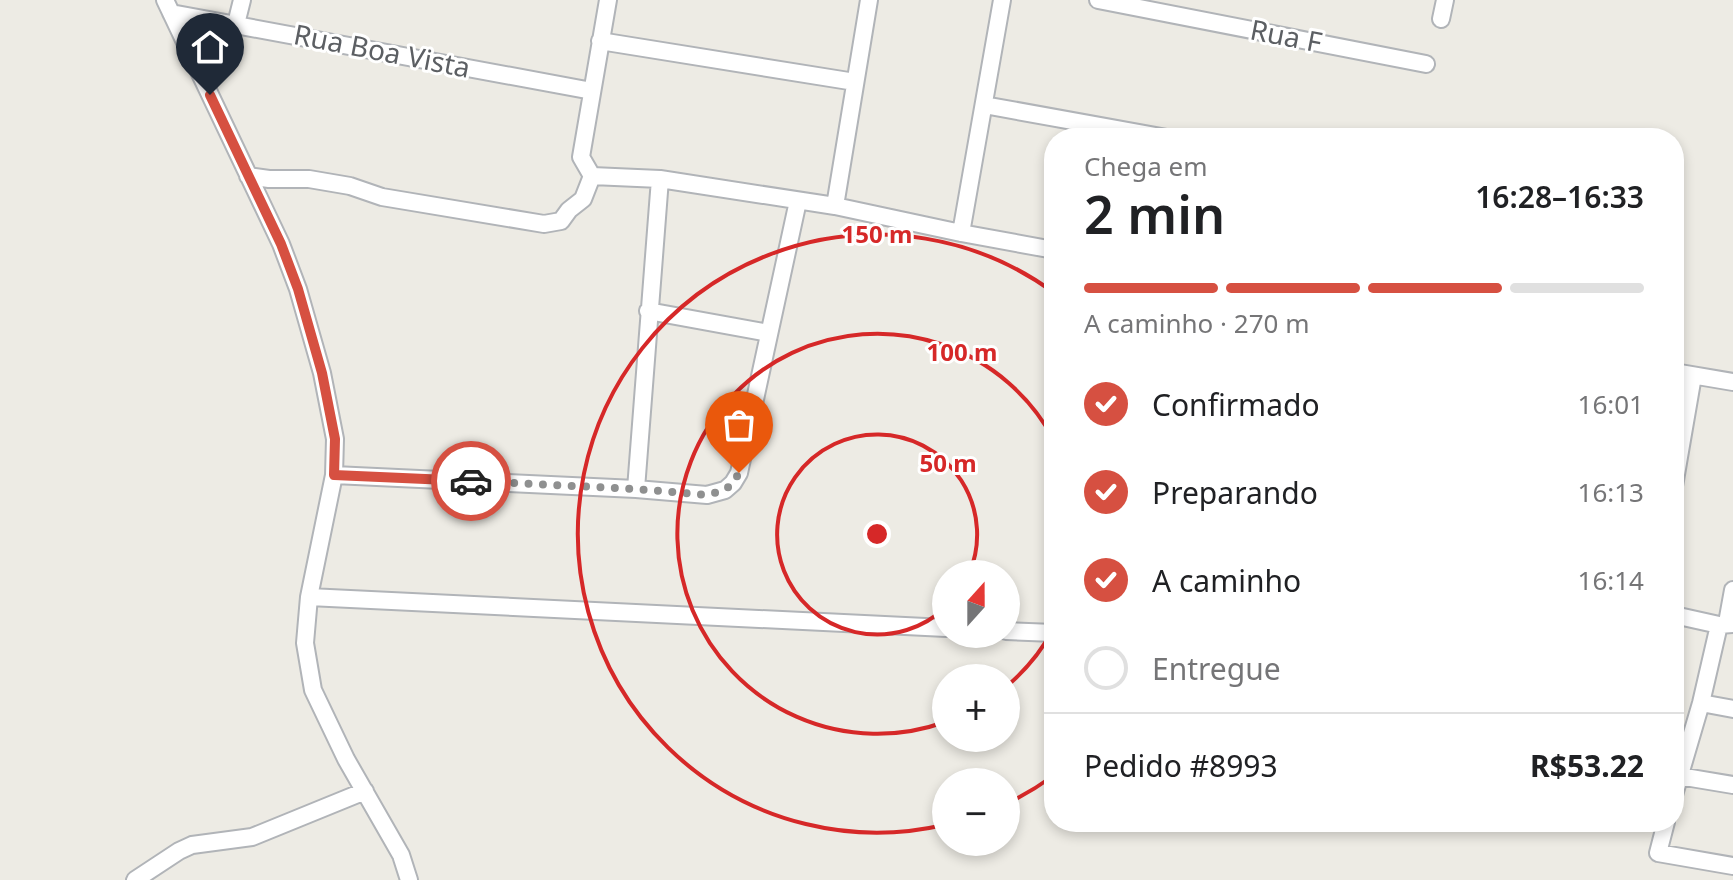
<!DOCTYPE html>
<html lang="pt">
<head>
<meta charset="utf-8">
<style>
	body { margin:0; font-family:"Noto Sans",sans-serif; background:#f6f6f6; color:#202124; height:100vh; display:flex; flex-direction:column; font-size:30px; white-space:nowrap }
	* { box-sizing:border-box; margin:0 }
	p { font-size:26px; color:#757577 }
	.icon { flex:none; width:44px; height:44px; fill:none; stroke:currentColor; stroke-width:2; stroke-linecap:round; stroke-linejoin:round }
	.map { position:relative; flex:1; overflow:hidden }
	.panel { position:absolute; left:1044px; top:128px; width:640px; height:704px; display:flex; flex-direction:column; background:#fff; border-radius:32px; box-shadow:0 4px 12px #0003 }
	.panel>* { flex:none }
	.needle { width:52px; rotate:21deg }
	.controls { position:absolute; left:932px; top:560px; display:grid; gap:16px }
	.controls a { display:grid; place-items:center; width:88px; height:88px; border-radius:50%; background:#fff; box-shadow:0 4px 12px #0003; font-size:40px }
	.pin { position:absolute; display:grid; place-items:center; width:68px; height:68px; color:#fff; margin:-82px -34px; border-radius:50% 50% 50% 0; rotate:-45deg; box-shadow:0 0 8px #0007 }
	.pin .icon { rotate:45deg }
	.courier { position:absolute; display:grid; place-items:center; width:80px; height:80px; margin:-40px; border:6px solid #d65041; border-radius:50%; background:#fff; color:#222; box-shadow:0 2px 10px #0007 }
	.overview em { font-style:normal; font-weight:600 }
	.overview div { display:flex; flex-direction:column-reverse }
	.overview { display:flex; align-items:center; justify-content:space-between; height:136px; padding:0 40px }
	h1 { font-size:52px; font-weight:600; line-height:60px }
	.bar { display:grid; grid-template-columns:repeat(4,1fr); gap:12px 8px; align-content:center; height:96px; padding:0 40px }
	.bar i { height:10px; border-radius:6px; background:#e0e0e0 }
	.bar .active { background:#d65041 }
	.bar p { grid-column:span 4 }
	.line { display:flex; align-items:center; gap:20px; padding:0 40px; border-top:2px solid #e0e0e0 }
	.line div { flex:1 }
	ol { padding:0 40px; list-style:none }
	li { display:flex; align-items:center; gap:24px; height:88px }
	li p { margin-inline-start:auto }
	li .icon { padding:8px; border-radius:50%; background:#d65041; color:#fff; stroke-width:4 }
	li:last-child { color:#757577 }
	li i { width:44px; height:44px; border:4px solid #e0e0e0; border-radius:50% }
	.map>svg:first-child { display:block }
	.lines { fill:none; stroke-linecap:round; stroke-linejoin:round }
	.minor-casing { stroke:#b1b4b8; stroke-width:20 }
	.minor { stroke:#fff; stroke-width:16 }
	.done { stroke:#8f9090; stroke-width:8; stroke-dasharray:0 14.4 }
	.route { stroke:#d65041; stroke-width:10 }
	.ring { fill:none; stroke:#d62828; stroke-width:4 }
	.labels { text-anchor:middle; stroke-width:6; stroke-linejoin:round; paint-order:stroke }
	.street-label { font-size:28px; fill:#5c5f63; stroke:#fff }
	.centre { fill:#d62828; stroke:#fff; stroke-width:4 }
	.ring-label { font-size:24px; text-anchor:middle; font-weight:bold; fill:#d62828; stroke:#fff; stroke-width:6; stroke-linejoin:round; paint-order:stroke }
</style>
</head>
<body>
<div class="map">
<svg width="1733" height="880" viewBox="0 0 1733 880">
	<rect width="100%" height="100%" fill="#edebe4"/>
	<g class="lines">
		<defs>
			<path id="minor" d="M165,0L281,244L298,289L322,373L335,439L334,475L309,597L305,643L313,690L346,759L401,855L409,880
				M1098,0L1426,64
				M171,13L592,91
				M1441,19L1445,0
				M236,24L242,0
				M600,41L855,82
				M984,105L1167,138
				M248,176L269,179H309L350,186L382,197L544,224L561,221L569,210L583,199L592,176L660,179L835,206L961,233L1054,250
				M592,176L581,157L608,0
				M835,206L869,0
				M961,233L1002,0
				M648,311L769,333
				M1674,372L1733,382
				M334,475L636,489L707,495L725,490L733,483L739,473L798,201
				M1674,486L1693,376
				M636,489L660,179
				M309,597L946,628
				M1674,615L1719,625L1733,624
				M1727,623L1733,590
				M1006,631L1054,633
				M1701,703L1733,709
				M1679,776L1733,785
				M1674,795L1701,703L1719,625
				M1666,822L1658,853L1733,866
				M135,880L179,851L192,845L252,837L365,791"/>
		</defs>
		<use href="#minor" class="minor-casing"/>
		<use href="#minor" class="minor"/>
	</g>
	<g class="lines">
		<path class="done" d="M471,481L636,489L707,495L725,490L733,483L739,473"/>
		<path class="route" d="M210,95L281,244L298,289L322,373L335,439L334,475L471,481"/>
	</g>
	<g class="ring">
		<path d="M946 607A100 100 0 1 1 969 574"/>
		<path d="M1054 628A200 200 0 0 1 1007 686M945 722A200 200 0 1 1 1054 440"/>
		<path d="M1053 776A299 299 0 0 1 1008 803M944 825A299 299 0 1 1 1053 292"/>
	</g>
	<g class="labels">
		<g class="street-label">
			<text transform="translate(1286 36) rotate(11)" y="10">Rua F</text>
			<text transform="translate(382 51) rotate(11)" y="10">Rua Boa Vista</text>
		</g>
	</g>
	<circle cx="877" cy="534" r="12" class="centre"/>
	<g class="ring-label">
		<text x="877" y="243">150 m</text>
		<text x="962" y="361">100 m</text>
		<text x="948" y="472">50 m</text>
	</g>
</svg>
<div class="controls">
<a><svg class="needle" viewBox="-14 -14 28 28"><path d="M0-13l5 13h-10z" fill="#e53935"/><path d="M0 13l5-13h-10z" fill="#757577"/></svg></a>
<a>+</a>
<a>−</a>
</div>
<div class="pin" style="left:739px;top:473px;background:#ea580c"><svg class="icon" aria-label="bag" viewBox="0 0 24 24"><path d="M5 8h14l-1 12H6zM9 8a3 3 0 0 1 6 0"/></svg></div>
<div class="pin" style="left:210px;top:95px;background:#1f2937"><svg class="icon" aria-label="home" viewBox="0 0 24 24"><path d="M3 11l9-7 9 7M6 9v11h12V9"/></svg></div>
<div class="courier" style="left:471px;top:481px"><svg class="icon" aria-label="car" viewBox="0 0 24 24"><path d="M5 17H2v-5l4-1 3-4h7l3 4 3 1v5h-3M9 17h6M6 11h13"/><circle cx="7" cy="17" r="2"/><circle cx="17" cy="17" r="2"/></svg></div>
<section class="panel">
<div class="overview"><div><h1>2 min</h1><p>Chega em</p></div><em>16:28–16:33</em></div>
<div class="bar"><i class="active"></i><i class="active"></i><i class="active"></i><i></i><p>A caminho · 270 m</p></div>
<ol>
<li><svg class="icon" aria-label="check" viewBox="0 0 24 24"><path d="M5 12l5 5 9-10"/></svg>Confirmado<p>16:01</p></li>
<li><svg class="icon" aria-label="check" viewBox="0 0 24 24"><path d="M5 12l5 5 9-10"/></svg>Preparando<p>16:13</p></li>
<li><svg class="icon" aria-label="check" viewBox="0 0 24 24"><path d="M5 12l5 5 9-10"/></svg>A caminho<p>16:14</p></li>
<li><i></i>Entregue</li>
</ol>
<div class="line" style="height:104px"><div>Pedido #8993</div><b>R$53.22</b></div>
</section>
</div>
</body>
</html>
